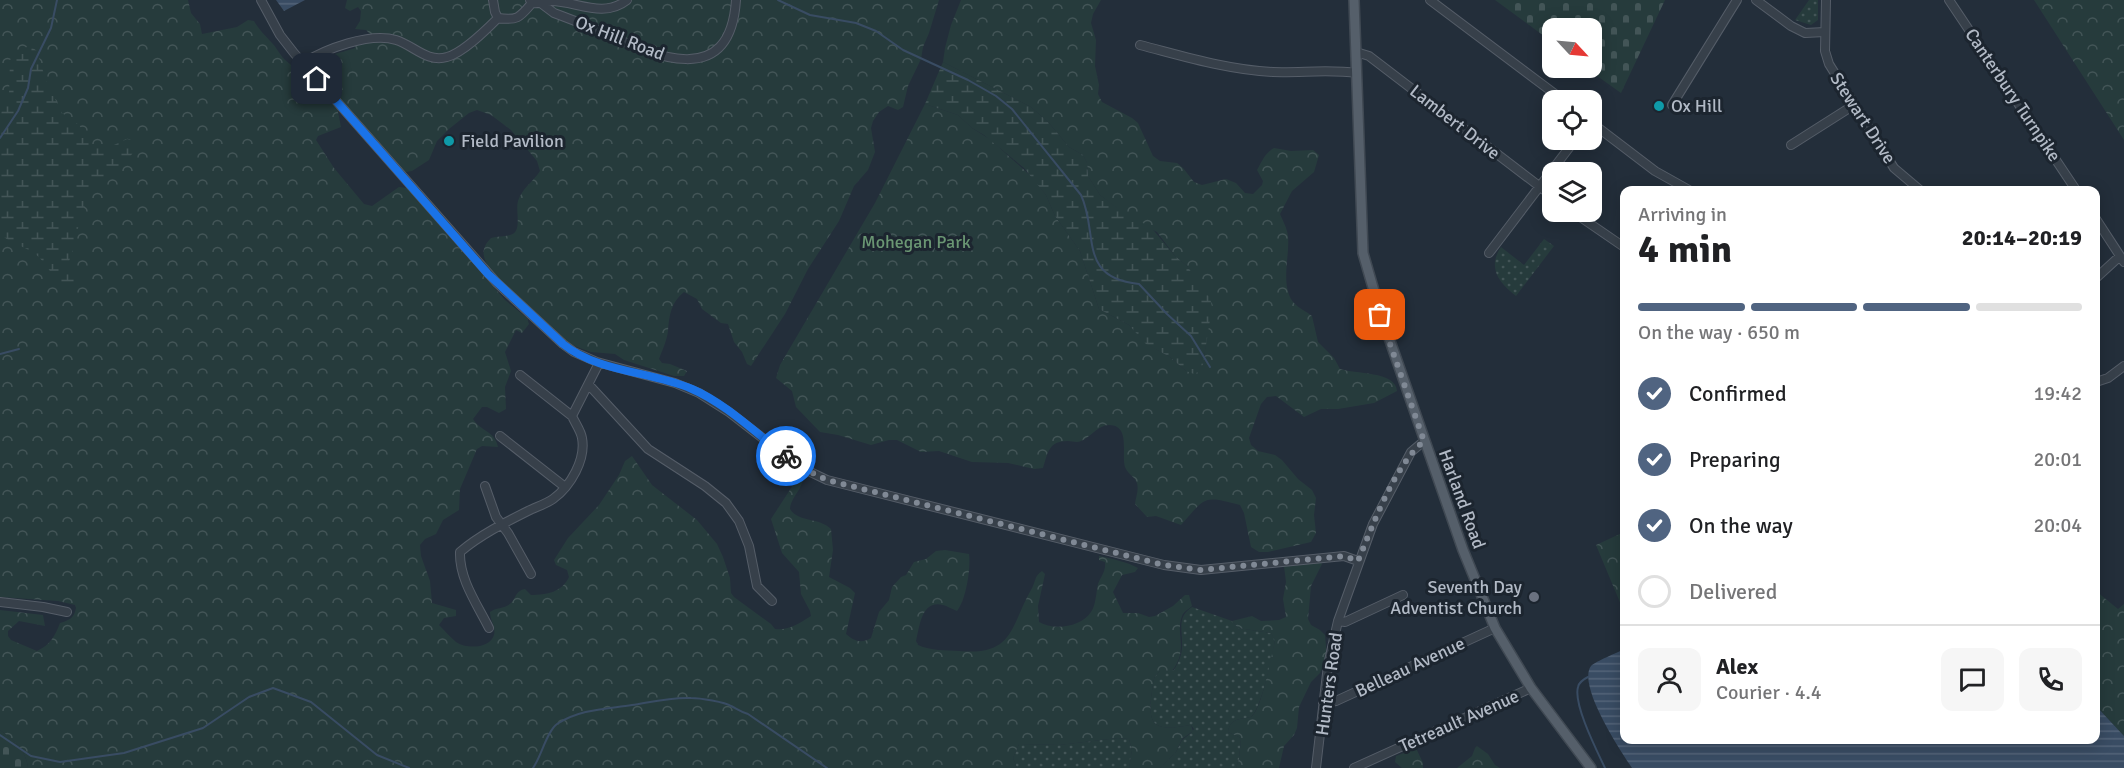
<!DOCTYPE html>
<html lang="en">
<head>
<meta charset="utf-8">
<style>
	body { margin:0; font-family:Signika,sans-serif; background:#f6f6f6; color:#202124; height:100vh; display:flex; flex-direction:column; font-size:22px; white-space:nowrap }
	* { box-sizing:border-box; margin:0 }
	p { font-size:20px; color:#757577 }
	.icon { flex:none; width:33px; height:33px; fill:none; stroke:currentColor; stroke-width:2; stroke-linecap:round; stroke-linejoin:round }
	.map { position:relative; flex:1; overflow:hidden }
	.sheet { position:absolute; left:1620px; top:186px; width:480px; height:558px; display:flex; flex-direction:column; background:#fff; border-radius:12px; box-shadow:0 3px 15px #0003 }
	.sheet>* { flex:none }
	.needle { width:39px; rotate:116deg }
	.buttons { position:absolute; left:1542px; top:18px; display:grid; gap:12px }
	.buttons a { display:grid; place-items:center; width:60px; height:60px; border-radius:12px; background:#fff; box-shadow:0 3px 15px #0003; font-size:30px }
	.pin { position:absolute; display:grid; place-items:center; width:51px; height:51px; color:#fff; margin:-26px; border-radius:12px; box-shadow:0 3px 9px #0006 }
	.courier { position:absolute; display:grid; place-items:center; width:60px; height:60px; margin:-30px; border:4px solid #1a73e8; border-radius:50%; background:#fff; color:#222; box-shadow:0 2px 8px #0007 }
	.headline em { font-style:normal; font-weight:700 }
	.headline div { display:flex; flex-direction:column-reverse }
	.headline { display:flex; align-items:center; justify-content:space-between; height:102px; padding:0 18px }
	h1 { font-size:39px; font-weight:700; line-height:45px }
	.bar { display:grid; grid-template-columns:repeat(4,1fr); gap:9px 6px; align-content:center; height:72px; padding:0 18px }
	.bar i { height:8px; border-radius:4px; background:#e0e0e0 }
	.bar .selected { background:#506481 }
	.bar p { grid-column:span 4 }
	.line { display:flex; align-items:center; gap:15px; padding:0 18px; border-top:2px solid #e0e0e0 }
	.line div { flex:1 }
	.round { display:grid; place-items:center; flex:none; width:63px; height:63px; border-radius:12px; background:#f6f6f6 }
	ol { padding:0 18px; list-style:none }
	li { display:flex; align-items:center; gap:18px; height:66px }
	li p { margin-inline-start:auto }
	li .icon { padding:6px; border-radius:50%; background:#506481; color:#fff; stroke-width:4 }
	li:last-child { color:#757577 }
	li i { width:33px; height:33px; border:3px solid #e0e0e0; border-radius:50% }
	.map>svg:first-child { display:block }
	.grass { fill:url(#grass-dots) }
	.forest { fill:url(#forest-crowns) }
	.wetland { fill:url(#wetland-marsh) }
	.cemetery { fill:url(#cemetery-stones) }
	.water { fill:url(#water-rules) }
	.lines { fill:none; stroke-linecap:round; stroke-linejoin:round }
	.stream { stroke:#394c63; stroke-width:2 }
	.minor-casing { stroke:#555d68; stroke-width:10 }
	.major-casing { stroke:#404953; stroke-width:12 }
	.minor { stroke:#37404a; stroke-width:8 }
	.major { stroke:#555f6a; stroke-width:9 }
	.done { stroke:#808995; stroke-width:6; stroke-dasharray:0 10.8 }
	.route { stroke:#1a73e8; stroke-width:8 }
	.culture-dot { fill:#0f9aa8; stroke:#1c252f; stroke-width:2 }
	.worship-dot { fill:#6b7280; stroke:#1c252f; stroke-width:2 }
	.labels { text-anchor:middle; stroke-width:6; stroke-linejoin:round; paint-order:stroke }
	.street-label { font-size:18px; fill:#b2bac6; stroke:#1c252f }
	.poi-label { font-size:18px; fill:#b2bac6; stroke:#1c252f; text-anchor:start }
	.park-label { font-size:18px; fill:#6a9673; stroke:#1c252f }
</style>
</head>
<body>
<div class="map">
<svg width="2124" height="768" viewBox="0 0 2124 768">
	<defs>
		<pattern id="grass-dots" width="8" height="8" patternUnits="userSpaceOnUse" patternTransform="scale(1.5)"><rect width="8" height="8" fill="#263b3c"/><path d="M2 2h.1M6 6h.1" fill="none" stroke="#435557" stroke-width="1.8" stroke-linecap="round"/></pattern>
		<pattern id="forest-crowns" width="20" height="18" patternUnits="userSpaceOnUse" patternTransform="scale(1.5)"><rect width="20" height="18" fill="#263b3c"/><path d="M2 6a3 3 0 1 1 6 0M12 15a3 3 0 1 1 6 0" fill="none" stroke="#435557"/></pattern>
		<pattern id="wetland-marsh" width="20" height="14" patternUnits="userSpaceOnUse" patternTransform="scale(1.5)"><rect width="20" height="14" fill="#263b3c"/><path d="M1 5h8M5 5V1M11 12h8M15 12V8" fill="none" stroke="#435557"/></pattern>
		<pattern id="cemetery-stones" width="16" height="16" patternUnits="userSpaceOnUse" patternTransform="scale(1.5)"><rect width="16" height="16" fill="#263b3c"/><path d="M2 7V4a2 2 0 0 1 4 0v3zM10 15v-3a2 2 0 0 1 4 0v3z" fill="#435557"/></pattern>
		<pattern id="water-rules" width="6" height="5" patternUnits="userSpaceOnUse" patternTransform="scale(1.5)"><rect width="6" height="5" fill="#394c63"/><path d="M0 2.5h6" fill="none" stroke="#536478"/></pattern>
	</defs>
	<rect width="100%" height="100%" fill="#232e3a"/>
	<path class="grass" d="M1809,0H1818V20L1811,25L1795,20Z
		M1544,239L1554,246L1516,296C1499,283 1487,268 1501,247L1524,265Z
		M1192,607L1232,621L1238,628L1271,633L1275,640C1273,654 1261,710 1251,717C1241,719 1230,718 1228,732L1241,738L1239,759L1236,768H1160L1176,752L1182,740L1191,733L1194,729L1191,725C1157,731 1146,729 1152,691C1154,682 1152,677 1160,671L1174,670C1178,663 1182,655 1182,647C1183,631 1176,617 1192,607Z
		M1118,738L1129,739L1132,750L1129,768H1017L1013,758L1019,744L1059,745Z"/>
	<path class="forest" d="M0,0H188L191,13L200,24L202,34L237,27L248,20L254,21C259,30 265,35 272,43C276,47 279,53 283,58C299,74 315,73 320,99L331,100L337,107L341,127L318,136L316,140L334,168L364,204L372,206L399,187L407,188L505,300L527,318L529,324L522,333L516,330L505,352L511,371L505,387L506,409L499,413L487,407H482L473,419C480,431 495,431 498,447L482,446L477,449L460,489L459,510L443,520L436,534L425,539L420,545L421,556L430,581L432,603L456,610V616L444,618L439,625C445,631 450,637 456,642C466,649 490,649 494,635C496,627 490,620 490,612C496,607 506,609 512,602C517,595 516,591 525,589L531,595C547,595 562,592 569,577L567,570L556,565L554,560L568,538L599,505L619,475L625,461L632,456L652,485L697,520L717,544L723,557L730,578L731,593L734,597L771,624L775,629C788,631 800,623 811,616L810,611L801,594L799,572L782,553L771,519L795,482L794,476L797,470L803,475C804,489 791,496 790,509C799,523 819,517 831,529L833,550L829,577L850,588L855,593L846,634C854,641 861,644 871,638L879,612L889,600L892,587L901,577L906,575L914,562L926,559L936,551L945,550L969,554C971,568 966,600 957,611C952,609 947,606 943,605C921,600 920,626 916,641L918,645C931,651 945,650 959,651C1014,656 1010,627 1031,590C1036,582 1034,576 1042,571L1045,574L1038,606L1039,622C1054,631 1081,627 1091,612C1096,605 1096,593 1098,584C1101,576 1106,572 1105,562L1099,560V556C1110,558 1130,563 1138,568L1135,572L1122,575L1113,592L1123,613H1138L1149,617L1155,616L1173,606L1185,595H1189L1192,606C1189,609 1184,611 1182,616C1175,635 1189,649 1172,671H1160C1152,677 1154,682 1152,691C1146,729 1157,731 1191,725L1193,731L1182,739L1176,752L1160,768H1129L1132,750L1129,739L1118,738L1059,745L1019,744L1013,758L1017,768H28C26,750 14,740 0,730V610L43,615L45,626L19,621L8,631V636L11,640L37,651C50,645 55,636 60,623C70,620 74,618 76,608L75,605L58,601L0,597Z
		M347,0H939L929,33L923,47L921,59L908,86L903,107L898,110L888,106L879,112L873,121L871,128L875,152L868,170L854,186L839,221L808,269L785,314L751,366L747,364L742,352L734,342L728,324L721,323L702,309L697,299L684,292C671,302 669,316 668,331C667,340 662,351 659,359L662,363L670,364L687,371L684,376H674L624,360L615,354L591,352L577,347L567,342L529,308L489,268C482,256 481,248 491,238C497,236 504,237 510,235C523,232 515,211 518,201C522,188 533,182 540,171L537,161L511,130L491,115L477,110L469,113L449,129L437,141L429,160L412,171L406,172L400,169L315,73L314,68C323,55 341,53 355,48L356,43L366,41L370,34L366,30L355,29L360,21L361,11L358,7L350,11L345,8Z
		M961,0H1101L1093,14L1091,23L1096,40L1095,66L1099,85L1098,94L1102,102L1132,118L1138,123L1153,156L1160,161L1177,163L1183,168L1194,182L1202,185L1226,179L1236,183L1245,193L1253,194L1262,185L1263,181L1257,170C1262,161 1265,153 1274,148L1291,151L1313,150L1319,155L1314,172L1292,191L1280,214C1283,221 1287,228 1288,236C1290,256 1280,284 1293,302C1298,308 1306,311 1312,316L1318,342L1334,358L1340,369C1354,374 1396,371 1397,391L1374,403L1338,409H1321L1304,417L1276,396L1267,397L1261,404L1249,438L1251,445L1258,451L1275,455L1282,460L1298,479L1312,490L1316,498L1314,515L1316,533L1311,542L1268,552H1259L1251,547L1244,513L1240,505C1202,495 1206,497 1181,525L1156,516L1147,517L1135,504C1136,495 1141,486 1134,478C1131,475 1127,472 1125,467C1121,454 1131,425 1109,425C1098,425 1091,437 1081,441C1077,443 1072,441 1068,441C1048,441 1048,453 1043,468L1034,469L1008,463L972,462L939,451L921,452L897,440H889L871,445L838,435L820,432L796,407L792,391L776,378L780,365L875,203L925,104L958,115L972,128L991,140L1033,178L1046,195L1055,216L1080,251L1099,309L1129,325L1147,344L1170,357L1186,371L1204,358L1207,335L1194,277L1187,266L1175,256L1157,232L1131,219L1100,195L1088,176L1087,163L1083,155L1069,147L1049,123L1031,107L943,62L945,48L951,25Z
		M2034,0H2124V140Z
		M1624,532V612L1596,545Z
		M1321,562L1322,564L1311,586L1308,619L1311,625L1320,630L1325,635L1327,658L1320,673L1311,682L1299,707L1297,728L1294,735L1284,746L1279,768H1236L1239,759L1241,738L1228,732C1230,718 1241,719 1251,717C1262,710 1271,656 1275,641L1271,633L1238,628L1232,621L1252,616L1261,621L1279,620L1286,617L1283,599L1286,582L1284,566C1295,561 1309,565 1321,562Z
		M2096,591L2118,609L2124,604V736L2096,706Z
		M1477,746L1488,754L1495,765L1500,768H1457L1472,756L1475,748Z
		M1416,748L1423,763V768H1402L1395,762L1396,756Z"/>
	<path class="wetland" d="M30,46L37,51L46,81L62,113L79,125L92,144L103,150L127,139L136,141V145L132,154L121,168L92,190L81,214L74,247L68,264L77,283L71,290C54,284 49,264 34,253C23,246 10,243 0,234V115L9,95L10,60L18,50Z
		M943,62L1031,107L1049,123L1069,147L1083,155L1087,163L1088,176L1100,195L1131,218L1150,226L1175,256L1187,266L1210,298L1212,307L1203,364L1200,371L1194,374L1186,371L1170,357L1146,344L1129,325L1099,309L1080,251L1055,216L1046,195L1024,168L984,135L972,128L958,115L925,104Z"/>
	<path class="cemetery" d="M1495,0H1665L1621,93L1586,68H1592V28H1552V42Z
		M0,730C14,740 26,750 28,768H0Z"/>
	<path class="water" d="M276,0H305L284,11Z
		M1624,649V740H2096V706L2124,736V768H1632C1620,750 1577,685 1591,666C1596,661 1617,653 1624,649Z"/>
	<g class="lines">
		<path class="stream" d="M778,0L810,15L856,23L876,31L903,50L968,80L996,96L1012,109L1081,195C1099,233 1077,278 1139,284L1167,314L1191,336L1210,367
			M0,138L18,111L28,88L31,69L51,28L57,0
			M0,354L19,349
			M1588,677C1584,679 1579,682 1578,687C1573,704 1597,751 1605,768
			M0,735L31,756L60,762L124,753L203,728L249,697L273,688L311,702L377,755L409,768
			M533,768C541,757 547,731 557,724C580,709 606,709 632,705C651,702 671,697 691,698C700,698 725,702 731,706C737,709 741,712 748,714L827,768"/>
		<defs>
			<path id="minor" d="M261,0L280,35L294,53L496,282L563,344L574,352L597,362L675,383L699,393L729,412L800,467L827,480L1164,565L1201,570L1344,556L1358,561
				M493,0L495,12L498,18
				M530,0L532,3C543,4 542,1 551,1C576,1 603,19 627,0
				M1430,0L1563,100
				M1756,0L1791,26L1805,33L1825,32
				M1826,0L1825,51L1829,64L1894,168L1920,190
				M1949,0L2076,190
				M542,4L554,13C570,19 586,25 602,32C654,56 730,91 736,0
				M498,18C518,21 520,17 532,3
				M1140,45C1183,56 1228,70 1273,72C1301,73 1329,69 1357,73
				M1356,52L1369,56L1552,196
				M303,63C325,49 370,32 396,40C413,45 427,63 447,57C463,53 486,30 498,18
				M1672,105L1737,0
				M1592,123L1655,171L1689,190
				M1791,145L1854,105
				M1573,212L1624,247
				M2096,219L2124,262
				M1489,253L1575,140
				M2096,278L2120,256
				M520,375L572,416
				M2096,382L2108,378L2124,366
				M589,385L648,449L705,486L726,503L739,521L749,546L757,586L772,601
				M500,436L565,487
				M485,486L496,517L508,533L531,574
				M0,602L43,607L67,612
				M1338,621L1345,622L1403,595
				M489,628C477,604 459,579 460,552C480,535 504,523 528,511C536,507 546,504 553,499C571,486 586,459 582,438C581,431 575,423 572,416L599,363
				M1323,703L1336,701L1495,628
				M1316,768L1328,665L1338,621L1373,524L1411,452L1424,441
				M1354,768L1531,688"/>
			<path id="major" d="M1354,0L1363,253L1381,315L1463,550L1495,628L1531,688L1591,768"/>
		</defs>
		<use href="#minor" class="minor-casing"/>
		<use href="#major" class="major-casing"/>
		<use href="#minor" class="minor"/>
		<use href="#major" class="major"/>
	</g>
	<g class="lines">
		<path class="done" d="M786,456L800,467L827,480L1164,565L1200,570L1344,556L1358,561C1373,525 1394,466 1424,441L1380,315"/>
		<path class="route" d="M317,79L488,274L563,344C599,373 651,371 692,389C725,403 758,435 786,456"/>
	</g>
	<g class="culture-dot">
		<circle cx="1659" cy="106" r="6"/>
		<circle cx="449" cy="141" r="6"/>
	</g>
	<circle class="worship-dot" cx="1534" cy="597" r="6"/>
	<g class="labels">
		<g class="street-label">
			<text transform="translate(620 38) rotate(21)" y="6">Ox Hill Road</text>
			<text transform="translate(2013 95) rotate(56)" y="6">Canterbury Turnpike</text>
			<text transform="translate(1863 118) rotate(57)" y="6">Stewart Drive</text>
			<text transform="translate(1455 122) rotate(38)" y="6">Lambert Drive</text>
			<text transform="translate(1462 499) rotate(70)" y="6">Harland Road</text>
			<text transform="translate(1410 667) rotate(-25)" y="6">Belleau Avenue</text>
			<text transform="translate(1329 684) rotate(-82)" y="6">Hunters Road</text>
			<text transform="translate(1459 721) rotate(-24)" y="6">Tetreault Avenue</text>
		</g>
		<g class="poi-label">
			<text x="1671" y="112">Ox Hill</text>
			<text x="461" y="147">Field Pavilion</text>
			<text x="1522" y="593" text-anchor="end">Seventh Day<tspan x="1522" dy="21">Adventist Church</tspan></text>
		</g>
		<g class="park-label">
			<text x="916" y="248">Mohegan Park</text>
		</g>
	</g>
</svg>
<div class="buttons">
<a><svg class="needle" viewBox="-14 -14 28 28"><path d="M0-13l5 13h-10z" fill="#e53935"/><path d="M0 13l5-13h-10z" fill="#757577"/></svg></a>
<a><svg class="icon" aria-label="locate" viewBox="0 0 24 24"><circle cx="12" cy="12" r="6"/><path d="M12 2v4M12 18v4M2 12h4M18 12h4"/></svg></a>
<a><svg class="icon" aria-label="layers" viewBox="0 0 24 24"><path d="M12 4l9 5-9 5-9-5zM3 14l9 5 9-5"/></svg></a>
</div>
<div class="pin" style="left:1380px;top:315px;background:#ea580c"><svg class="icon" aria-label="bag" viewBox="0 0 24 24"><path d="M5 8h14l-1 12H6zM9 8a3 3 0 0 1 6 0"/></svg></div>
<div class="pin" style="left:317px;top:79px;background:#1f2937"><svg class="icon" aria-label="home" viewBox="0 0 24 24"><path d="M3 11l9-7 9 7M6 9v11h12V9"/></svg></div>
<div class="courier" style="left:786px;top:456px"><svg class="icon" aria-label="bike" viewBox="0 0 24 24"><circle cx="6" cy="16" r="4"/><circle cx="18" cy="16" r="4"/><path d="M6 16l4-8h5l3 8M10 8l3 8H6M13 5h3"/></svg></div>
<section class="sheet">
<div class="headline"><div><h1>4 min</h1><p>Arriving in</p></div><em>20:14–20:19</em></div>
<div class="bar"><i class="selected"></i><i class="selected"></i><i class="selected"></i><i></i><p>On the way · 650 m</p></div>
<ol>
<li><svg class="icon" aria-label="check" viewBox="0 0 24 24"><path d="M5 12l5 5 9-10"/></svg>Confirmed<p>19:42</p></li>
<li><svg class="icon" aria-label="check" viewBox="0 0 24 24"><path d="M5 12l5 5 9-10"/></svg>Preparing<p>20:01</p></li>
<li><svg class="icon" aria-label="check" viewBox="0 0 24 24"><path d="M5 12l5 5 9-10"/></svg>On the way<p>20:04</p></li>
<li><i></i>Delivered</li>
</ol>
<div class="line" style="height:108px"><a class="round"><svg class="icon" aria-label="person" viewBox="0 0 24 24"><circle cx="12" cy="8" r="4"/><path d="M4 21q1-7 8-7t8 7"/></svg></a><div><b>Alex</b><p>Courier · 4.4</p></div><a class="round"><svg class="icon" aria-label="chat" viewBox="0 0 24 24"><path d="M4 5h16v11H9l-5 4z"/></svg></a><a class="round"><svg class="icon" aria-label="phone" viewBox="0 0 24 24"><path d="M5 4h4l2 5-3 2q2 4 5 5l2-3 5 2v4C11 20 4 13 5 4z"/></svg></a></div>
</section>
</div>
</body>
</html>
